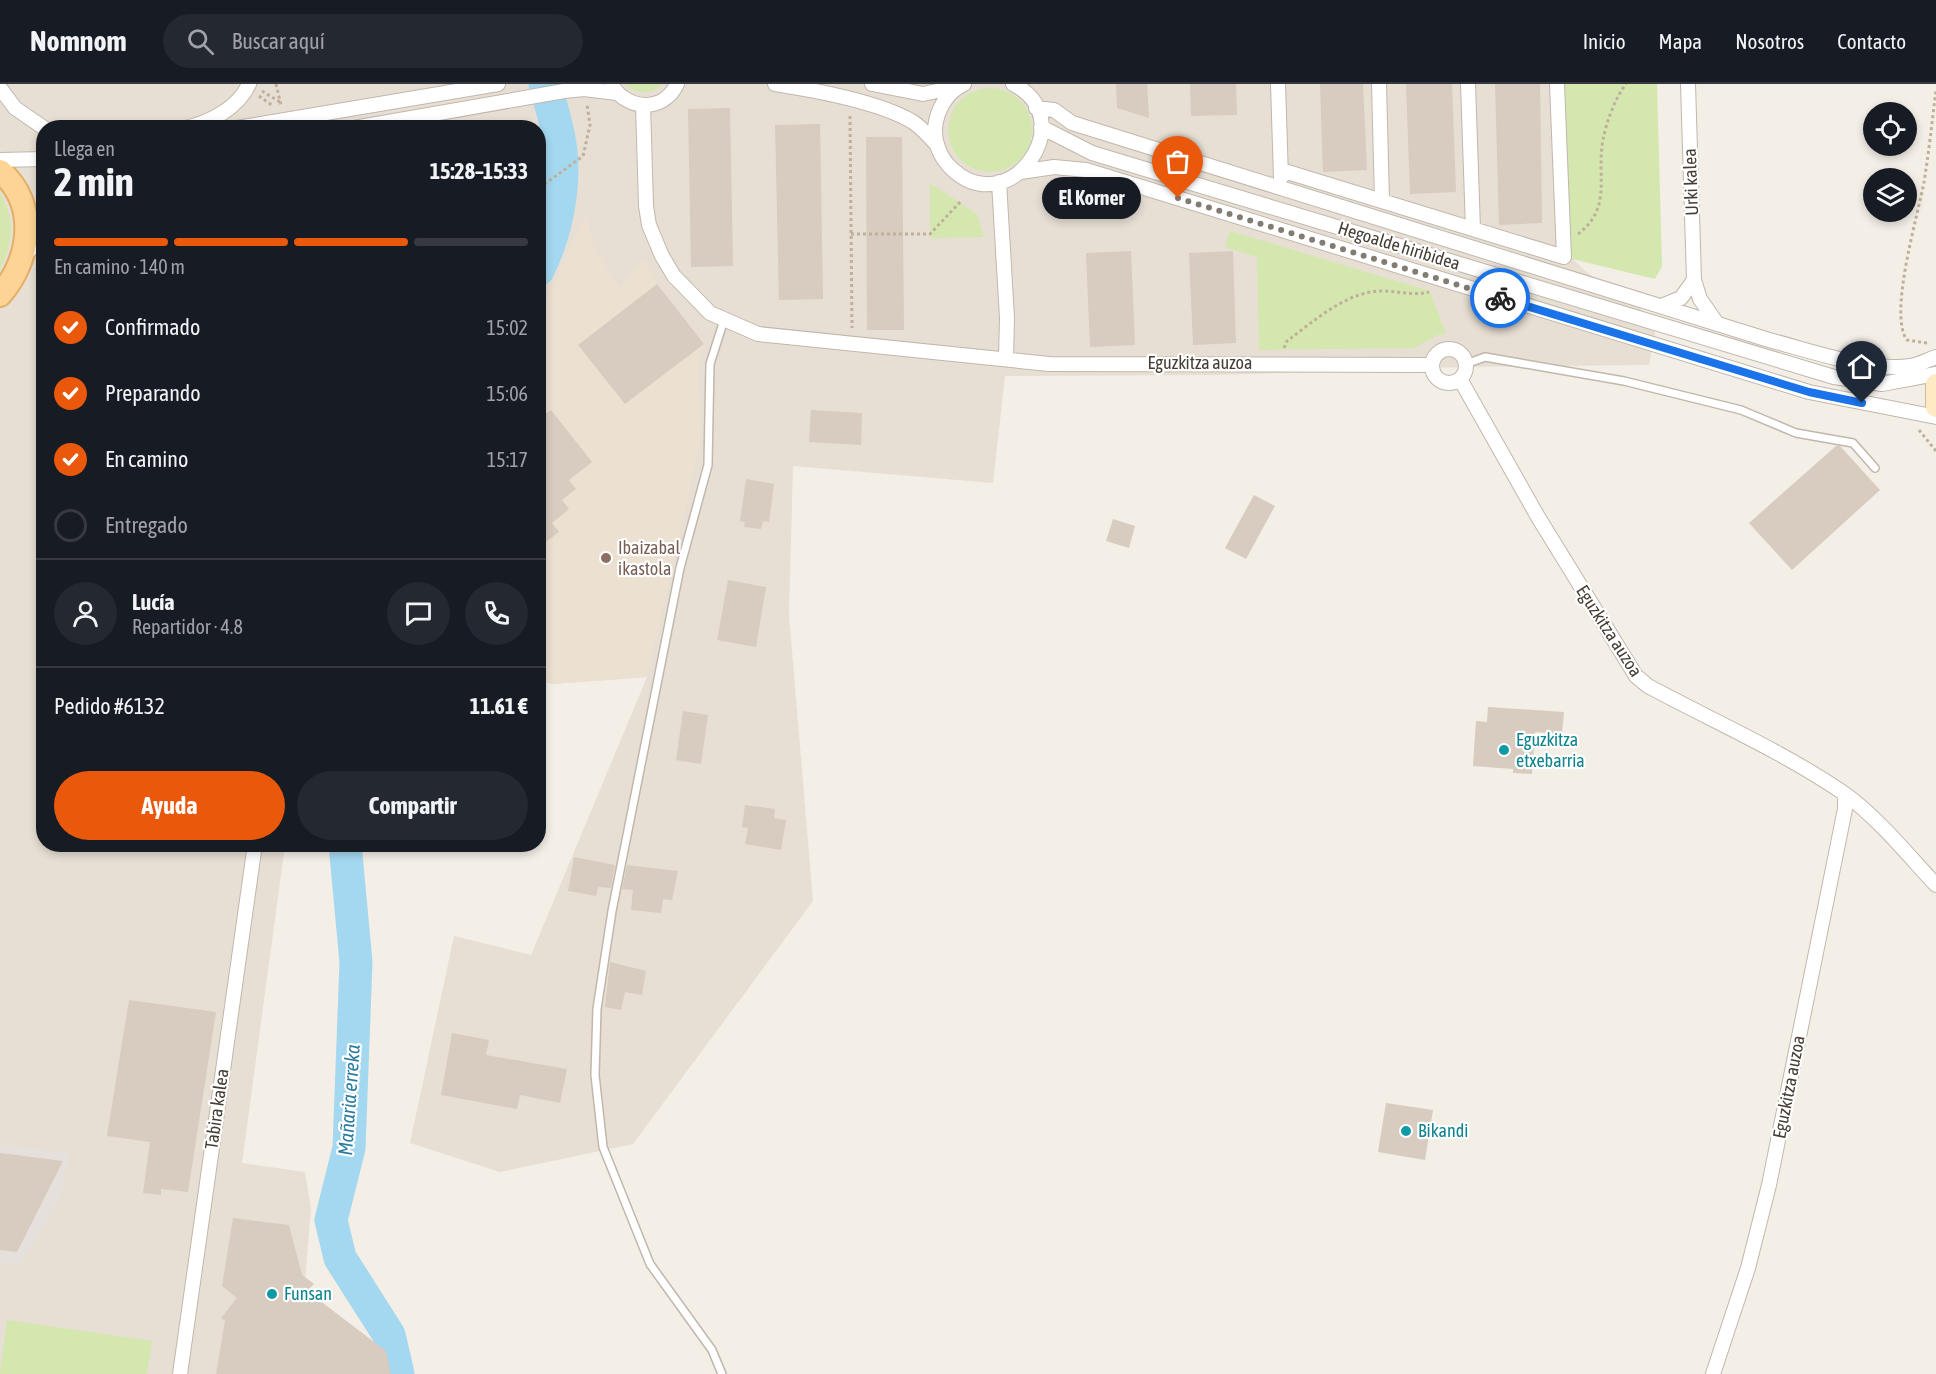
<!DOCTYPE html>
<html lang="es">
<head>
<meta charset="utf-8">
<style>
	body { margin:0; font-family:"Asap Condensed",sans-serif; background:#242831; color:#f1f3f6; height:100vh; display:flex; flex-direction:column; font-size:22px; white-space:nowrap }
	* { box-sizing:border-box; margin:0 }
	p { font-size:20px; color:#9ea1a6 }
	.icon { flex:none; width:33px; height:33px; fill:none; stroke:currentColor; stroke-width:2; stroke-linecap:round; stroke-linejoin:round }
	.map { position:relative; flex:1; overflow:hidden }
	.panel { position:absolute; left:36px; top:36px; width:510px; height:732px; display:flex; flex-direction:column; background:#171b24; border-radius:24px; box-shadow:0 3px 9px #0003 }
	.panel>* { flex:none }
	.tools { position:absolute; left:1863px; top:18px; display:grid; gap:12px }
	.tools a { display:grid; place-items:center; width:54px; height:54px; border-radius:50%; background:#171b24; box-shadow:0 3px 9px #0003; font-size:30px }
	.pin { position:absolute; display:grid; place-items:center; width:51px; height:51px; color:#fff; margin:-62px -26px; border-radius:50% 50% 50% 0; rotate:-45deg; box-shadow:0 0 6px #0007 }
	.pin .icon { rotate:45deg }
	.courier { position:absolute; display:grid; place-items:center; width:60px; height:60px; margin:-30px; border:4px solid #1a73e8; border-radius:50%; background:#fff; color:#222; box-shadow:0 2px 8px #0007 }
	.bubble { position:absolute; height:42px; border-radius:21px; background:#171b24; box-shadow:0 3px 9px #0003; font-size:20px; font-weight:700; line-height:42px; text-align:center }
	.headline em { font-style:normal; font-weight:700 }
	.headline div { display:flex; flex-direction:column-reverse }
	.headline { display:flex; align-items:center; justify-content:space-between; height:102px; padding:0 18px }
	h1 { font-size:39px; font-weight:700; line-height:45px }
	.bar { display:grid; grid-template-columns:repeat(4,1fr); gap:9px 6px; align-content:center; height:72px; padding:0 18px }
	.bar i { height:8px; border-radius:4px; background:#363941 }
	.bar .active { background:#ea580c }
	.bar p { grid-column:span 4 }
	.line { display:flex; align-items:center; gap:15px; padding:0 18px; border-top:2px solid #363941 }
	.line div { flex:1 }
	.round { display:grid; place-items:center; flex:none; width:63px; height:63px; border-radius:32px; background:#242831 }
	ol { padding:0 18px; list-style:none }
	li { display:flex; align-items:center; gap:18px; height:66px }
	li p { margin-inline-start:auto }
	li .icon { padding:6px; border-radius:50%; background:#ea580c; color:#fff; stroke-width:4 }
	li:last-child { color:#9ea1a6 }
	li i { width:33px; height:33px; border:3px solid #363941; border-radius:50% }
	.action { display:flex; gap:12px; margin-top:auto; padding:12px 18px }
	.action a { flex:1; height:69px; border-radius:36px; background:#ea580c; color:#fff; font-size:24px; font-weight:700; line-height:69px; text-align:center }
	.action a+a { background:#242831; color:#f1f3f6 }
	header { display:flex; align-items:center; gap:36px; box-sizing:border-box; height:84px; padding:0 30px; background:#171b24; border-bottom:2px solid #363941 }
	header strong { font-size:28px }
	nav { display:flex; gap:33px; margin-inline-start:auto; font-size:21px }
	.search { width:420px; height:54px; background:#242831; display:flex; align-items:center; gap:15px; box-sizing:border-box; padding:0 21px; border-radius:33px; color:#9ea1a6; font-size:22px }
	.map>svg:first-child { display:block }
	.residential { fill:#e7dfd4 }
	.industrial { fill:#e5e0db }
	.education { fill:#ece1d0 }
	.green { fill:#d4e7af }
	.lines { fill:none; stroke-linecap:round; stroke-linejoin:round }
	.river { stroke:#a3d8f0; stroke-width:33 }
	.building { fill:#d8cbbf }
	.service-casing { stroke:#c1b7ac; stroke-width:10 }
	.minor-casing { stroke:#c1b7ac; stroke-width:16 }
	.secondary-casing { stroke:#d3bc96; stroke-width:22 }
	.primary-casing { stroke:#e3af64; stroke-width:26 }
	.path { stroke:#c0af9a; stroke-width:3; stroke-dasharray:3 3; stroke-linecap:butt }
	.service { stroke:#fff; stroke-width:7 }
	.minor { stroke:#fff; stroke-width:14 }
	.secondary { stroke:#feeac5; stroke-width:20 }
	.primary { stroke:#fdd495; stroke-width:22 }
	.done { stroke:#837c73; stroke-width:6; stroke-dasharray:0 10.8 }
	.route { stroke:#1a73e8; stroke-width:8 }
	.education-dot { fill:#8d6e63; stroke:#fff; stroke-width:2 }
	.culture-dot { fill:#0f9aa8; stroke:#fff; stroke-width:2 }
	.labels { text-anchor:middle; stroke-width:4.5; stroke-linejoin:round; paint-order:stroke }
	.street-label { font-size:18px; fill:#463e35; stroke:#fff }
	.education-label { font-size:18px; fill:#785e54; stroke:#fff; text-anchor:start }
	.culture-label { font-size:18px; fill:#0d838f; stroke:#fff; text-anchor:start }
	.water-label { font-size:20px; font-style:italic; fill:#2c7ca1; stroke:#fff }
</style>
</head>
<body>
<header>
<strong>Nomnom</strong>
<div class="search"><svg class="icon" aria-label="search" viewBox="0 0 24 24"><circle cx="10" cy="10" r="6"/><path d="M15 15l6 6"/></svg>Buscar aquí</div>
<nav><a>Inicio</a><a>Mapa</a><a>Nosotros</a><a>Contacto</a></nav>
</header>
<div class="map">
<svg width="1936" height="1290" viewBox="0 0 1936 1290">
	<rect width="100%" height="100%" fill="#f3eee6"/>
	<path class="residential" d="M0,0H1563L1568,170L1585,187L1648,230L1655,248L1649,281L1465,283L1219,291L1005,292L993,399L793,382L789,531L813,817L633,1060L500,1088L410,1059L454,852L531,871L647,593L553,600L539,596L538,44H44V760L285,761L242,1079L305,1088L311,1125L297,1290H0Z"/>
	<path class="industrial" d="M0,1061L70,1069L59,1117L20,1181L0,1178Z"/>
	<path class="education" d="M587,132L593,161L619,205L643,175L657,200L704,260L698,277L701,355L647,593L553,600L539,596V233L578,145Z"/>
	<path class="green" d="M625,0H662C651,11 636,11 625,0Z
		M1563,0H1657L1662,182L1655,195L1572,175L1568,171Z
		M948 46a42 42 0 1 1 84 0a42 42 0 1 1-84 0Z
		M558,95L551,158L539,176V99Z
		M930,99L977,130L984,153L930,154Z
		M0,108C15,135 14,158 0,185Z
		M1230,147L1430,207L1446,250H1440L1414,264L1259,266L1257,173L1225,163Z
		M7,1236L152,1257L147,1290H0Z"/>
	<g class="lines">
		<path class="river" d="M538,186C555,152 565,107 561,68C559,46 551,22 545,0
			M345,760L356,878L349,1064L331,1136L340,1174L389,1251L398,1290"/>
	</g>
	<path class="building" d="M1116,0H1147L1149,34L1117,24Z
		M1190,0H1236L1237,31L1191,32Z
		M1320,0H1363L1367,86L1323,88Z
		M1406,0H1452L1456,108L1410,110Z
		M1495,0H1540L1542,139L1499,141Z
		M730,24L733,182L691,183L688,25Z
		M820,40L823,215L779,216L775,41Z
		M866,53H902L904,246H867Z
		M1131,167L1135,261L1090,263L1086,169Z
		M1233,167L1236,259L1193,261L1189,169Z
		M657,200L704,260L625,320L578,261Z
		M551,326L592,378L569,396L576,405L562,416L569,425L552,439L559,448L538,464V335Z
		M811,326L862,329L861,361L809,358Z
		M1836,362H1840L1880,406L1792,486L1749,439Z
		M746,395L774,400L769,438L763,437L761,445L744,443L745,438L740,437Z
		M1254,411L1275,422L1246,475L1225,464Z
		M1113,435L1135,442L1129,464L1106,457Z
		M728,496L766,503L756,563L717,556Z
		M1488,623L1564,628L1562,650L1535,648L1532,690L1513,689V685L1473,682L1476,637L1487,638Z
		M683,627L708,631L701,680L676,676Z
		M745,721L775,725L774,734L786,736L781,766L745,760L748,744L742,743Z
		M574,773L615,781L611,804L598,803L596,812L568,807Z
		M627,781L678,787L672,816L663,815L661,829L631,826L633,806L622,805Z
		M610,878L646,887L642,911L625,908L621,926L605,923Z
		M129,916L216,928L188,1108L161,1105V1111L143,1109L150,1058L107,1052Z
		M452,949L489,956L486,971L567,985L560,1019L520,1011L517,1025L441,1011Z
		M1386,1019L1433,1026L1425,1076L1378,1068Z
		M0,1069L63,1077L17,1168L0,1166Z
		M233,1134L289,1141L302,1191L314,1200L307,1207L386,1267L391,1290H216L225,1237L221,1234L237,1214L222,1202Z"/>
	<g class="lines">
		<defs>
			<path id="service" d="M1466,280L1485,273L1624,297L1741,326L1796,349L1853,359L1875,384
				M722,1290L712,1266L650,1180L603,1063L595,991L597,925L612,827L680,484L708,381L710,280L724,236"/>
			<path id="minor" d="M775,0C814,6 880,18 913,38C922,44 930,53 937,61
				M872,0L923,10L956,3
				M964,0C947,8 937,25 935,44C934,59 941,75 952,85C1010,139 1083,35 1013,0
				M1278,0L1281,94
				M1379,0L1382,117
				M1468,0L1473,145
				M1688,0L1694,196L1700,215L1716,238
				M612,2C628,26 663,29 677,0
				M0,4L15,24L44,44
				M643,21L646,122L649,141L662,172L674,192L710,229L758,250L1049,280L1431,281
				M1036,24L1054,26L1072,39L1769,256C1808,266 1870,288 1910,282C1919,281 1927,276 1936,273
				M1041,43L1092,69L1834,293L1882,300L1936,290
				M186,44C211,38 238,24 249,0
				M237,44L498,0
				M354,44L564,7L584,5L617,9
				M0,76L44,75
				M1281,86L1564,173L1557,0
				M1021,88L1054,83L1086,86L1809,308L1936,333
				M999,98L1007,234L1006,274
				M24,172L44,151
				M1664,221L1681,214L1694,196
				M1432 282a17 17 0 1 1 34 0a17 17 0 1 1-34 0Z
				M1460,295L1538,433L1636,592L1648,602C1713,637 1784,668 1845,710C1879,735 1907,770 1936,801
				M180,1290L255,760
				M1713,1290L1748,1184L1769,1101L1845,725V711"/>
			<path id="secondary" d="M1936,300V323"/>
			<path id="primary" d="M0,87C39,120 31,176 0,211"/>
		</defs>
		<use href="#service" class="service-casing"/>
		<use href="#minor" class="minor-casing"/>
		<use href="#secondary" class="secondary-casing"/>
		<use href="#primary" class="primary-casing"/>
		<path class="path" d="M276,0L281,21
			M262,7L280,18
			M259,12L273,22
			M850,32L852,244
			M538,136L545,100L583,72L590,41L587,20
			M851,150H930L962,116
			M1578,150C1613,123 1596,93 1603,56C1606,39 1615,14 1626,0
			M1927,259L1907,256C1888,231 1918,131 1924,98C1929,68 1932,37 1936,7
			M1284,264L1287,257C1314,237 1347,207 1382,207C1399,207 1412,212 1429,208
			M1919,346L1936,367"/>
		<use href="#service" class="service"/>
		<use href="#minor" class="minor"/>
		<use href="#secondary" class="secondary"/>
		<use href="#primary" class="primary"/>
	</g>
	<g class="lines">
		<path class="done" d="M1178,114L1500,214"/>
		<path class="route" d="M1500,214L1809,308L1862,319"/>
	</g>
	<circle class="education-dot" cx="606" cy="474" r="6"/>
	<g class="culture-dot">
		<circle cx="1504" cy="666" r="6"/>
		<circle cx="1406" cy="1047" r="6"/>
		<circle cx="272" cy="1210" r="6"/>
	</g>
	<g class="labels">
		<g class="street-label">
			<text transform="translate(1691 98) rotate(-92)" y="6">Urki kalea</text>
			<text transform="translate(1399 162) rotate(17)" y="6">Hegoalde hiribidea</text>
			<text x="1200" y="285">Eguzkitza auzoa</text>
			<text transform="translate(1609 547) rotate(57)" y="6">Eguzkitza auzoa</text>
			<text transform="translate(1789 1003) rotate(-79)" y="6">Eguzkitza auzoa</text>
			<text transform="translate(217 1025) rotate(-82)" y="6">Tabira kalea</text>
		</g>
		<g class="education-label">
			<text x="618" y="470">Ibaizabal<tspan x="618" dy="21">ikastola</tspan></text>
		</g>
		<g class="culture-label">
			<text x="1516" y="662">Eguzkitza<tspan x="1516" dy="21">etxebarria</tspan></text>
			<text x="1418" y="1053">Bikandi</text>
			<text x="284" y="1216">Funsan</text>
		</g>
		<g class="water-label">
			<text transform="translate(349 1016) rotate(-86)" y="7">Mañaria erreka</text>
		</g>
	</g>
</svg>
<div class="tools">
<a><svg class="icon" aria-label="locate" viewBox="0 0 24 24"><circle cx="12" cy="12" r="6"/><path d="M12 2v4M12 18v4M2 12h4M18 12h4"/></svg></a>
<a><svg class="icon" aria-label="layers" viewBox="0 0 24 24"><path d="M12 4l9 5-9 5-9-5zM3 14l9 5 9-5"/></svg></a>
</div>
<div class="pin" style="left:1178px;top:114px;background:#ea580c"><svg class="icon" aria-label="bag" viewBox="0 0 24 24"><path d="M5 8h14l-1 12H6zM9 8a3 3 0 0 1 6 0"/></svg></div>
<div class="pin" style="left:1862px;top:319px;background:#1f2937"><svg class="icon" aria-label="home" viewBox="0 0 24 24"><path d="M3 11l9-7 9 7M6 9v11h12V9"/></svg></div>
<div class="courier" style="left:1500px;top:214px"><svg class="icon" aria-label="bike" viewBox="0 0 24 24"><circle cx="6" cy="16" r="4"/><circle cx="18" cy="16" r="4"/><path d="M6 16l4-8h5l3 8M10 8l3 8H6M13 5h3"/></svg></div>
<div class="bubble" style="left:1042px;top:93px;width:99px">El Korner</div>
<section class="panel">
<div class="headline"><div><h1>2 min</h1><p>Llega en</p></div><em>15:28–15:33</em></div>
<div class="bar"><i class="active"></i><i class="active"></i><i class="active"></i><i></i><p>En camino · 140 m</p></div>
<ol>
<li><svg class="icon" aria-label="check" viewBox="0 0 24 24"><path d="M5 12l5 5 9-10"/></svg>Confirmado<p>15:02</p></li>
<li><svg class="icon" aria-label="check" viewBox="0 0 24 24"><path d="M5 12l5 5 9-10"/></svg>Preparando<p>15:06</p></li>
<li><svg class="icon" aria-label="check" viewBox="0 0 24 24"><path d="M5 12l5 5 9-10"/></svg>En camino<p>15:17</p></li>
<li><i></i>Entregado</li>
</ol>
<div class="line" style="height:108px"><a class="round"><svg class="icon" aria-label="person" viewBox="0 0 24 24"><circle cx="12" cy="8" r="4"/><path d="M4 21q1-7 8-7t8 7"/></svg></a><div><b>Lucía</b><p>Repartidor · 4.8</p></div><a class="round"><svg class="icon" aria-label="chat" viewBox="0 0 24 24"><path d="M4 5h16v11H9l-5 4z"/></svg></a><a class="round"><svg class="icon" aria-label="phone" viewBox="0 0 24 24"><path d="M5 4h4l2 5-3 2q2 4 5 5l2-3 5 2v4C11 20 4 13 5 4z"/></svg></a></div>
<div class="line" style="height:78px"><div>Pedido #6132</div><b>11.61 €</b></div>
<div class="action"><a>Ayuda</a><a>Compartir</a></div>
</section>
</div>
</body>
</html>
